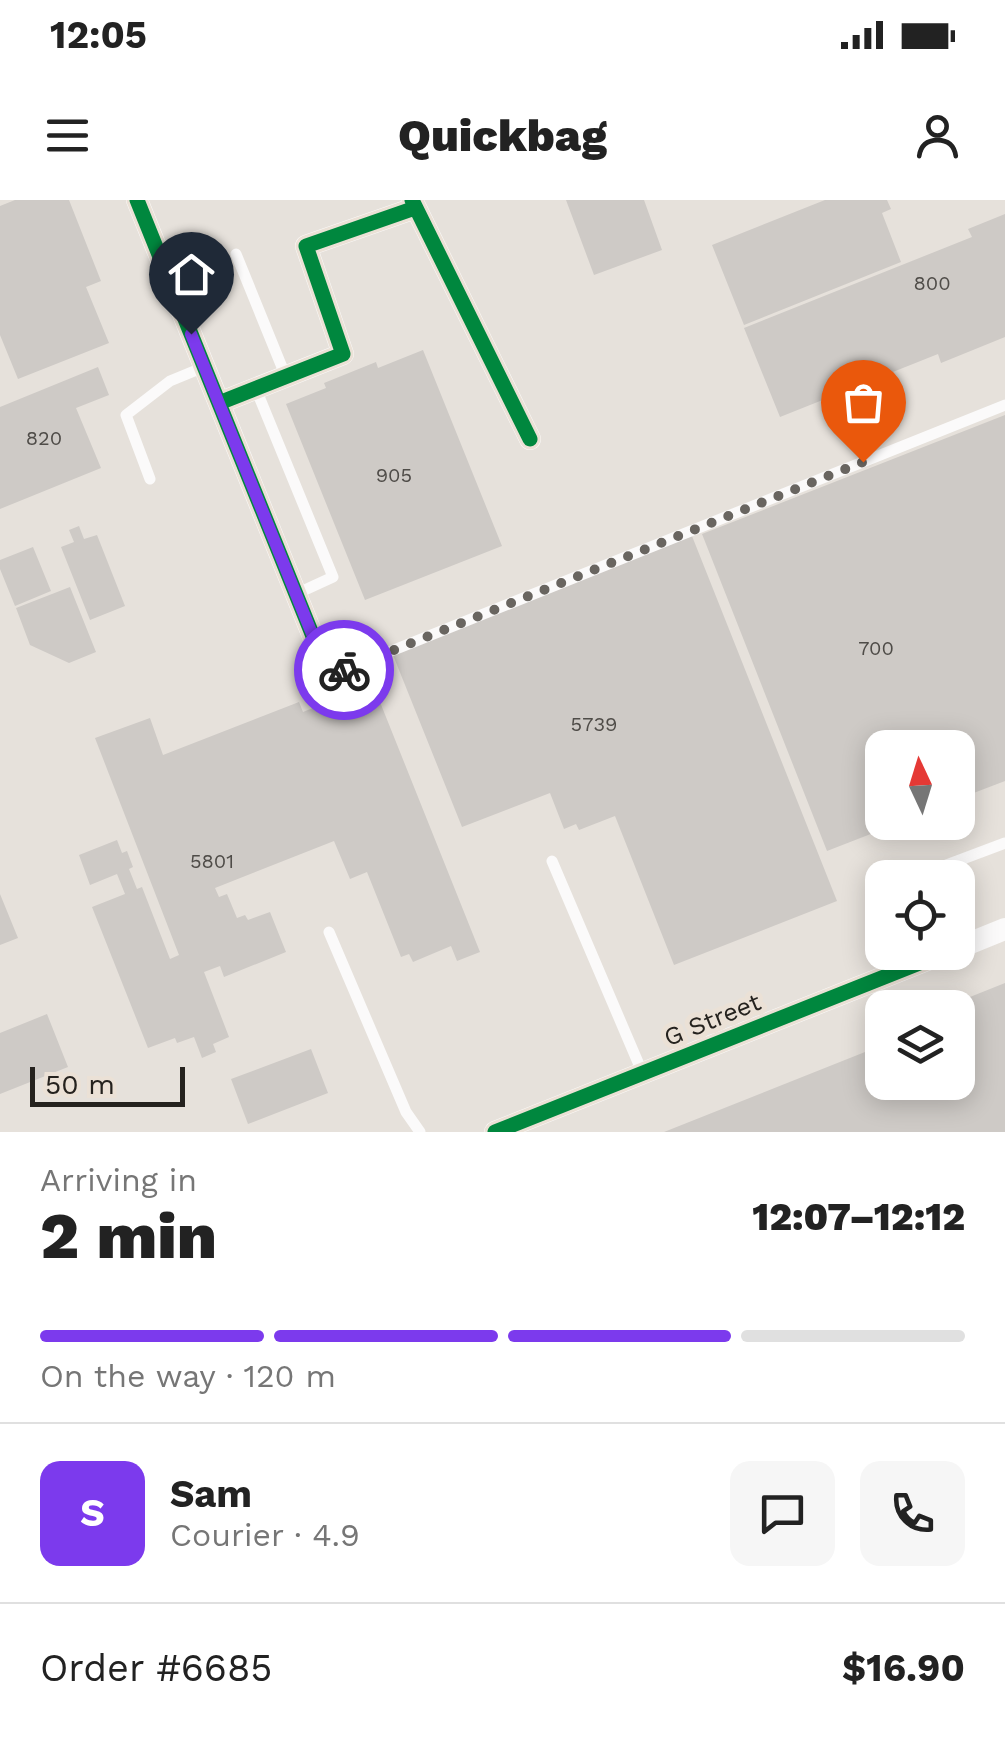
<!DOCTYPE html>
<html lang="en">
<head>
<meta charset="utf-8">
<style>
	body { margin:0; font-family:"Work Sans",sans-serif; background:#f6f6f6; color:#222; height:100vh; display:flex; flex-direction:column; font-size:38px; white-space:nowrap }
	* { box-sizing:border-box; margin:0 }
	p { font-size:32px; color:#767676 }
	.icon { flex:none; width:55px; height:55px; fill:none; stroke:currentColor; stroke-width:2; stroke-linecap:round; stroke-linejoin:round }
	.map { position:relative; height:932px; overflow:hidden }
	.side { display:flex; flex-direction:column; background:#fff; flex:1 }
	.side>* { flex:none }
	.needle { width:65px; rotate:356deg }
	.tools { position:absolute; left:865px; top:530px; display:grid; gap:20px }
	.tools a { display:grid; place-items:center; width:110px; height:110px; border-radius:20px; background:#fff; box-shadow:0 5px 25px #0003; font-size:50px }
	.scale { position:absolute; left:30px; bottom:25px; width:155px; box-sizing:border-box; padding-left:10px; border:5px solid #25221e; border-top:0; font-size:28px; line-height:35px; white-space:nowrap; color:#25221e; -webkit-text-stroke:8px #ebe1d6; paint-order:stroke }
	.pin { position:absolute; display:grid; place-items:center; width:85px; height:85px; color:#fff; margin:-102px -42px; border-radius:50% 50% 50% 0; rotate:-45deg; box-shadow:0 0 10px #0007 }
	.pin .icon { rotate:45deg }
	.courier { position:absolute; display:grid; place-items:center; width:100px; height:100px; margin:-50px; border:8px solid #7c3aed; border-radius:50%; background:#fff; color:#222; box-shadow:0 2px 12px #0007 }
	.overview em { font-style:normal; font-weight:800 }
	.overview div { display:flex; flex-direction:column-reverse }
	.overview { display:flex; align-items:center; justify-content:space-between; height:170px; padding:0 40px }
	h1 { font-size:65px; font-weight:800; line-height:75px }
	.bar { display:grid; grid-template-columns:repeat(4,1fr); gap:15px 10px; align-content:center; height:120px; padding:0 40px }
	.bar i { height:12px; border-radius:8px; background:#e0e0e0 }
	.bar .current { background:#7c3aed }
	.bar p { grid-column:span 4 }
	.line { display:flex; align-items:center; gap:25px; padding:0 40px; border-top:2px solid #e0e0e0 }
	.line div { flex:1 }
	.round { display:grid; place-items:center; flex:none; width:105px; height:105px; border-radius:20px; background:#f6f6f6 }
	.status { display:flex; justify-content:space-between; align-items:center; height:70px; padding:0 50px; background:#fff; direction:ltr }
	.status svg { height:28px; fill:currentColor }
	header { display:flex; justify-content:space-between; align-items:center; height:130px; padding:0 40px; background:#fff; font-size:45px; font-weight:800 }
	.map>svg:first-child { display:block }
	.building { fill:#cecac6 }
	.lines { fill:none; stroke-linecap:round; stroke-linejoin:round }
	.lane { stroke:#fbfafa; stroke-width:11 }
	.street { stroke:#fbfafa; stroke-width:22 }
	.cycleway-casing { stroke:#ebe1d6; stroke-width:21 }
	.cycleway { stroke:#00873e; stroke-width:15 }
	.done { stroke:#696560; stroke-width:10; stroke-dasharray:0 18 }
	.route { stroke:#7c3aed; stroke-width:12 }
	.labels { text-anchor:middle; stroke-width:10; stroke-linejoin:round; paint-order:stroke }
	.number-label { font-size:20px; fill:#4f4c48 }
	.street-label { font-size:25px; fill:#25221e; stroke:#ebe1d6 }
</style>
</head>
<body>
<div class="status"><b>12:05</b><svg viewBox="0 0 49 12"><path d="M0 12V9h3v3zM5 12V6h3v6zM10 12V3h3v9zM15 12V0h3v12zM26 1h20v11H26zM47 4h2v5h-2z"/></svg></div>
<header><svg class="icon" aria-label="menu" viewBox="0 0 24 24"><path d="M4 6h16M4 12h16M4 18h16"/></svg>Quickbag<svg class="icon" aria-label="person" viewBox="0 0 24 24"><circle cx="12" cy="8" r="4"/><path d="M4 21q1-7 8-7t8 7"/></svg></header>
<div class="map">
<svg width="1005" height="932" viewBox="0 0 1005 932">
	<rect width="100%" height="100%" fill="#e6e1db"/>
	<path class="building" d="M15,0H69L101,81L86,87L109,143L18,179L0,135V6Z
		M566,0H644L662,50L594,75Z
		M825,0H887L891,9L882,13L901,62L744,125L712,45Z
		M1005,14V137L941,163L938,154L780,217L744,128L972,37L968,29Z
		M423,150L502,346L365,400L286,204L326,188L324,183L376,162L378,168Z
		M98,167L109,195L76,208L101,268L0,309V207Z
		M1005,215V581L958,599V548H882V622L899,623L827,651L702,334Z
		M79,326L84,339L97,335L125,406L90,420L61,347L74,342L69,330Z
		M692,336L837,701L674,765L615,616L579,630L576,624L564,629L550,593L462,627L393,455Z
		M33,347L51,391L15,406L0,369V360Z
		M70,387L96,452L69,463L30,445L16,408Z
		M364,462L480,752L457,761L451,746L413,762L409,754L401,757L367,672L350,679L334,641L215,688L219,697L227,694L237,718L245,715L248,720L270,712L286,752L224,777L220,766L204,772L229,837L213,844L216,852L202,858L194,837L177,843L175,838L148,848L92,707L125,694L117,674L90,685L79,655L117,640L122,653L127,651L133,667L129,669L137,689L142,687L170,759L179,755L95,538L150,518L163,555L299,502L303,512L355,491L347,469Z
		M0,694L18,738L0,745Z
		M1005,783V932H664L870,850L866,839L882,832V882H958V808L945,807Z
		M47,814L68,867L0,894V833Z
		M311,849L328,893L248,924L231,879Z"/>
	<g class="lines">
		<path class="lane" d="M236,54L286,177
			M256,189L333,377L296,394
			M150,279L126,215L170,181L204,167
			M329,476L1005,205
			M552,661L643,874
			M912,678L1005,643
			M882,689L880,690L882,697
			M329,732L406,912L420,932"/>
		<path class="street" d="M137,0L329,476
			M412,0L530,239
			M219,203L343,154L306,46L415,8
			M958,748L1005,729
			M495,932L947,752"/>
		<defs>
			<path id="cycleway" d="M137,0L329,476
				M412,0L530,239
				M219,203L343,154L306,46L415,8
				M495,932L947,752"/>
		</defs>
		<use href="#cycleway" class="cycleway-casing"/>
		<use href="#cycleway" class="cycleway"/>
	</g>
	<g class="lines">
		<path class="done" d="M344,470L863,262"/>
		<path class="route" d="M191,134L329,476L344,470"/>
	</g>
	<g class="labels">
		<g class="number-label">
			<text x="932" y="90">800</text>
			<text x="44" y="245">820</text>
			<text x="394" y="282">905</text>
			<text x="876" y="455">700</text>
			<text x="594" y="531">5739</text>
			<text x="212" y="668">5801</text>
		</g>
		<g class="street-label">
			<text transform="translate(712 819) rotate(-22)" y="9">G Street</text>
		</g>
	</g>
</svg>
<div class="tools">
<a><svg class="needle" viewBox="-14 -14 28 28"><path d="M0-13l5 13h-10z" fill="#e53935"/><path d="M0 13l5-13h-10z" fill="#767676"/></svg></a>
<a><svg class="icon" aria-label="locate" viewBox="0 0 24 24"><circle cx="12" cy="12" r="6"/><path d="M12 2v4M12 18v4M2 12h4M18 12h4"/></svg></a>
<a><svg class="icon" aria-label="layers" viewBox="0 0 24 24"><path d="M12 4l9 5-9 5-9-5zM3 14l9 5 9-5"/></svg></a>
</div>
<div class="scale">50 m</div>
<div class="pin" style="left:863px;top:262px;background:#ea580c"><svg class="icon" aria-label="bag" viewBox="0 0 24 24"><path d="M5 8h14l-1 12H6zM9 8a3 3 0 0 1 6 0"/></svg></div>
<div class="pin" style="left:191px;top:134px;background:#1f2937"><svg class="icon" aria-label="home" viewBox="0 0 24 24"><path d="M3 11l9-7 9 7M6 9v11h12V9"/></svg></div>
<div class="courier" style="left:344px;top:470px"><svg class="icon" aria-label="bike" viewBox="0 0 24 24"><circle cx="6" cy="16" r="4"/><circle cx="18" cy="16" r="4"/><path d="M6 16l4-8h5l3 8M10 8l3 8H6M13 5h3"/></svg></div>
</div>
<section class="side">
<div class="overview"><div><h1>2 min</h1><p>Arriving in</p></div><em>12:07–12:12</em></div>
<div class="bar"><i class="current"></i><i class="current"></i><i class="current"></i><i></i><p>On the way · 120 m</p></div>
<div class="line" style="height:180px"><b class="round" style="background:#7c3aed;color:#fff">S</b><div><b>Sam</b><p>Courier · 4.9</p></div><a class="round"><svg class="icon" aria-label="chat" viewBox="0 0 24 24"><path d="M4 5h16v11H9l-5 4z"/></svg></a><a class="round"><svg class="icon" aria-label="phone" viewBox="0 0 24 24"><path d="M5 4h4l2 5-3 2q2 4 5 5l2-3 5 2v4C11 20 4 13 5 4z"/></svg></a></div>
<div class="line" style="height:130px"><div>Order #6685</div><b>$16.90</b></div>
</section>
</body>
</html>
